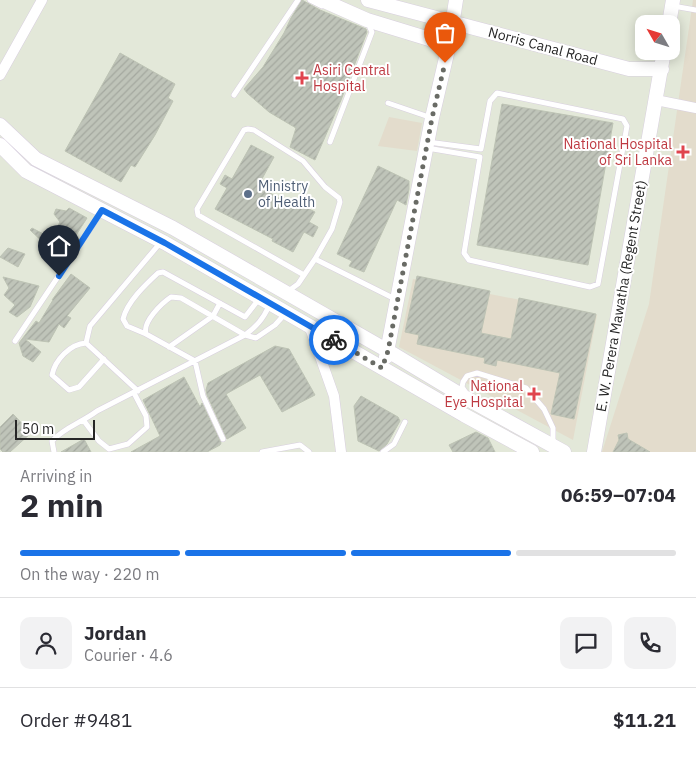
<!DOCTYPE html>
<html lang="en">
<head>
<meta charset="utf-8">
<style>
	body { margin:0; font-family:"IBM Plex Sans",sans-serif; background:#f2f2f3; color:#2b2b33; height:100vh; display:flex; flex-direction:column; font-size:19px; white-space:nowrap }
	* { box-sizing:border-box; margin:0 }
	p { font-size:16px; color:#7c7c81 }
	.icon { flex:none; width:28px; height:28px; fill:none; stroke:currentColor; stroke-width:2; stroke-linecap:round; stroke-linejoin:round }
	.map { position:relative; height:452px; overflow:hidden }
	.details { display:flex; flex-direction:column; background:#fff; flex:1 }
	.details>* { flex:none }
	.needle { width:32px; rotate:309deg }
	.fabs { position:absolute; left:635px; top:15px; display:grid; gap:10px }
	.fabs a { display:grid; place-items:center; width:45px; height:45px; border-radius:10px; background:#fff; box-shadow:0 2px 12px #0003; font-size:25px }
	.scale { position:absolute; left:15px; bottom:12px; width:80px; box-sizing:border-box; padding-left:5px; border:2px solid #272727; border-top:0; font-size:14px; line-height:18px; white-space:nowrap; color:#272727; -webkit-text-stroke:4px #fff; paint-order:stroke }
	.pin { position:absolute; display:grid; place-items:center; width:42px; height:42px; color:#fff; margin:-51px -21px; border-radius:50% 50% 50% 0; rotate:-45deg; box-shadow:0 0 5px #0007 }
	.pin .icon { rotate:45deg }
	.courier { position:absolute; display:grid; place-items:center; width:50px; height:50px; margin:-25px; border:4px solid #1a73e8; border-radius:50%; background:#fff; color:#222; box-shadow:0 1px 6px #0007 }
	.summary em { font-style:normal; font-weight:700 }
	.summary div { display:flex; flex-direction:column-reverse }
	.summary { display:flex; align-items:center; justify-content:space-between; height:85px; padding:0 20px }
	h1 { font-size:32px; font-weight:700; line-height:38px }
	.bar { display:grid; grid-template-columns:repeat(4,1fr); gap:8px 5px; align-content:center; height:60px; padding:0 20px }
	.bar i { height:6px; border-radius:4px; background:#e1e1e2 }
	.bar .selected { background:#1a73e8 }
	.bar p { grid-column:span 4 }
	.line { display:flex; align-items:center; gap:12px; padding:0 20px; border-top:1px solid #e1e1e2 }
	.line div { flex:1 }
	.round { display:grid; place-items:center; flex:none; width:52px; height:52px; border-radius:10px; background:#f2f2f3 }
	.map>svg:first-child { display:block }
	.medical { fill:#e3dccc }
	.building { fill:url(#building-hatch); stroke:#bdc3b4 }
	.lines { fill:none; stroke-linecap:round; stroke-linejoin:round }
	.lane-casing { stroke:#d8cfdf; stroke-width:6 }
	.street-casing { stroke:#d8cfdf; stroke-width:11 }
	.secondary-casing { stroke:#d8cfdf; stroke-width:15 }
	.lane { stroke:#fff; stroke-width:5 }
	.street { stroke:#fff; stroke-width:10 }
	.secondary { stroke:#fff; stroke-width:14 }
	.done { stroke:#696b65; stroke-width:5; stroke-dasharray:0 9 }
	.route { stroke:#1a73e8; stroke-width:6 }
	.health-dot { fill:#e0444e; stroke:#fff; stroke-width:2 }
	.service-dot { fill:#5c6f8a; stroke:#fff; stroke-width:2 }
	.labels { text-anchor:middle; stroke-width:4; stroke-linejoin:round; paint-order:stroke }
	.street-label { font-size:14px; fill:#272727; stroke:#fff }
	.health-label { font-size:14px; fill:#be3a42; stroke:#fff; text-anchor:end }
	.service-label { font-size:14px; fill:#4e5e75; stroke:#fff; text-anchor:start }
</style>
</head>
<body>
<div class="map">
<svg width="696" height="452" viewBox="0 0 696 452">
	<defs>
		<pattern id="building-hatch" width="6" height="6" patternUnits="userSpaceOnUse" patternTransform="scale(1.25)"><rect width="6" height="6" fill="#bfc4b9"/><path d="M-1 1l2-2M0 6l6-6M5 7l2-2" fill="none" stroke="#a4a89f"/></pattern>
	</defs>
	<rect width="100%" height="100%" fill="#e3e8d9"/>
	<path class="medical" d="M693,0H696V452H602L649,304Z
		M389,117L422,123L417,151L378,146Z
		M413,279L597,315L573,440L399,347Z"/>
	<path class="building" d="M302,0L320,10L366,29L367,32L341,100L315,160L290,147L296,128L269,112L247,93L244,89L263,67L284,33L291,18Z
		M120,53L175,84L168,98L173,101L155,135L135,167L131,165L121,182L65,151Z
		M502,104L613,123L588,265L477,245Z
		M251,145L274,157L258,186L289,204L292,200L315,212L309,222L318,227L313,237L304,232L293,252L272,241L273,239L215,209L227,188L220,184L225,175L232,179Z
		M378,166L409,181V189L406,205L397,200L364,272L349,266L352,261L337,254Z
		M69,208L87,218L59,262L44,249L45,244L30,230L32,228L51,238L60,222L54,214L56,209L66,211Z
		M8,248L25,254L18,267L0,257Z
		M71,274L90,288L67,316L71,318L64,328L59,324L49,342L25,339L41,352L33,362L23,356L19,343L36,321L39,323L53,300H52Z
		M417,276L490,291L481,333L511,339L519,298L596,314L574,419L551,414L560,373L497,360L496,366L484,363L485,358L417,344L419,335L405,332Z
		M3,277L39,286L30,307L17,317L9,312L15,305L4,295L9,288Z
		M275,346L289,349L315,395L282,412L260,375L226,394L246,428L227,439L207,395L206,390L208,383Z
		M184,377L200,407L202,403L221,443L220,445L207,452H131L160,436L143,400Z
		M361,396L398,417L400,421L387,444L379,451L358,441L354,406Z
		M13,414L31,433L10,452H3L0,449V427Z
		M476,432L488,438L495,452H453L449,445Z
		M627,433L628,439L650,452H613L619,440L618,435Z
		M84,439L91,452H61Z"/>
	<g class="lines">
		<defs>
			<path id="lane" d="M310,0L322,6
				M673,6L696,10
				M234,95L298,0
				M388,103L432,118
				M330,142L372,32L370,28
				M427,148L480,157L464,253L469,260L590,287L598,284L627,126L623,119L497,93L490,101L481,149L428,142
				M304,275L198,215L197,209L244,130L248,129L254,130L303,161L325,187L339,198L340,202L332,229L315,259
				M287,292L298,284L315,259L395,299
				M146,334L127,326L123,319C127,302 145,285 158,273L163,272L245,317L259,299
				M15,341L102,211
				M86,343L90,326L161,242
				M169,347L213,316L220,303
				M104,359L79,387L69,390L52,375C55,360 70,344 86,343L138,391
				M466,393L462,387L463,382L467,376L477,373L526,388L544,409L553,428V444
				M84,421L99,441L109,449L128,444L147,427L146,416L134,393
				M223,439L203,396L195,361L146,334C142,322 162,303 171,297L181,298L245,335L256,338L275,325L285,314
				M54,452L52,441C65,427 81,423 97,411L245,335C257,326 263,319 269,306
				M262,452L300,445L309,452
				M383,452L394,444L405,422"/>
			<path id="street" d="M0,75L42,0
				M656,100L696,108
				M309,325L334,396L341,452"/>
			<path id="secondary" d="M322,0L367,20L449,45
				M368,0L629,69H662
				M669,24L673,0
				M0,125L36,159L173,228L388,351L466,398L564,452
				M0,145L26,171L165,243L464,415L532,452
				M386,357L432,118L449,45L456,0
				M594,452L664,51"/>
		</defs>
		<use href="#lane" class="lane-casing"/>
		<use href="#street" class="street-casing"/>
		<use href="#secondary" class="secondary-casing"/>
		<use href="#lane" class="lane"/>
		<use href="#street" class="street"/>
		<use href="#secondary" class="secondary"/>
	</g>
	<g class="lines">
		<path class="done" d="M334,340L382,368L388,351L432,118L445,63"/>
		<path class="route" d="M59,276L102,210L165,243L334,340"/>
	</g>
	<g class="health-dot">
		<path d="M299.5 70.5h5v5h5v5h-5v5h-5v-5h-5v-5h5z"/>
		<path d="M680.5 144.5h5v5h5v5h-5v5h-5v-5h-5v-5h5z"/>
		<path d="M531.5 386.5h5v5h5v5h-5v5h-5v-5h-5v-5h5z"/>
	</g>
	<circle class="service-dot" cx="248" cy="194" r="5"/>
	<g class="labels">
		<g class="street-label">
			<text transform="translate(543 46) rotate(15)" y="5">Norris Canal Road</text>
			<text transform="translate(621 296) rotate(-80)" y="5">E. W. Perera Mawatha (Regent Street)</text>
		</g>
		<g class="health-label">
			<text x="313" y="75" text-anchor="start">Asiri Central<tspan x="313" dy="16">Hospital</tspan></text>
			<text x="672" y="149">National Hospital<tspan x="672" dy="16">of Sri Lanka</tspan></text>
			<text x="523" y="391">National<tspan x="523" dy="16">Eye Hospital</tspan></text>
		</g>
		<g class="service-label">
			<text x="258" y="191">Ministry<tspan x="258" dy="16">of Health</tspan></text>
		</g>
	</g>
</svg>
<div class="fabs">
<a><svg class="needle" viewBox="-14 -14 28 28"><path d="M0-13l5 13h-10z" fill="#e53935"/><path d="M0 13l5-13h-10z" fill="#7c7c81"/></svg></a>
</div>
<div class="scale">50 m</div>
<div class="pin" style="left:445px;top:63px;background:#ea580c"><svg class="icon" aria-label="bag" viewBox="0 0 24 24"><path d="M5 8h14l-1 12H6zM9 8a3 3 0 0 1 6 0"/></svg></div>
<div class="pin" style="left:59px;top:276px;background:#1f2937"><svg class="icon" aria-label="home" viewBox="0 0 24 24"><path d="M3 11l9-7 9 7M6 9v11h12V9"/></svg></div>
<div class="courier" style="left:334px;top:340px"><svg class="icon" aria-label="bike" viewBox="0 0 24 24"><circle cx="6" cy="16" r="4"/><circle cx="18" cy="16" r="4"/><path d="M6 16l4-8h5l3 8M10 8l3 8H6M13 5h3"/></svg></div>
</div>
<section class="details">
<div class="summary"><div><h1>2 min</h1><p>Arriving in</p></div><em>06:59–07:04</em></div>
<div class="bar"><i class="selected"></i><i class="selected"></i><i class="selected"></i><i></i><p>On the way · 220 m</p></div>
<div class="line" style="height:90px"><a class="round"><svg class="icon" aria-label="person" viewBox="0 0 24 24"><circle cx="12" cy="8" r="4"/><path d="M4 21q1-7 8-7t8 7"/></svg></a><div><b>Jordan</b><p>Courier · 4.6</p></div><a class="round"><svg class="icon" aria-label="chat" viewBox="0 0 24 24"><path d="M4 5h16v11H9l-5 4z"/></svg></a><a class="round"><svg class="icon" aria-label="phone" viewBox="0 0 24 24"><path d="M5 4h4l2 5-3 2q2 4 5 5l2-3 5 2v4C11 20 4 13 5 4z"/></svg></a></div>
<div class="line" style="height:65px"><div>Order #9481</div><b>$11.21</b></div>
</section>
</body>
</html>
